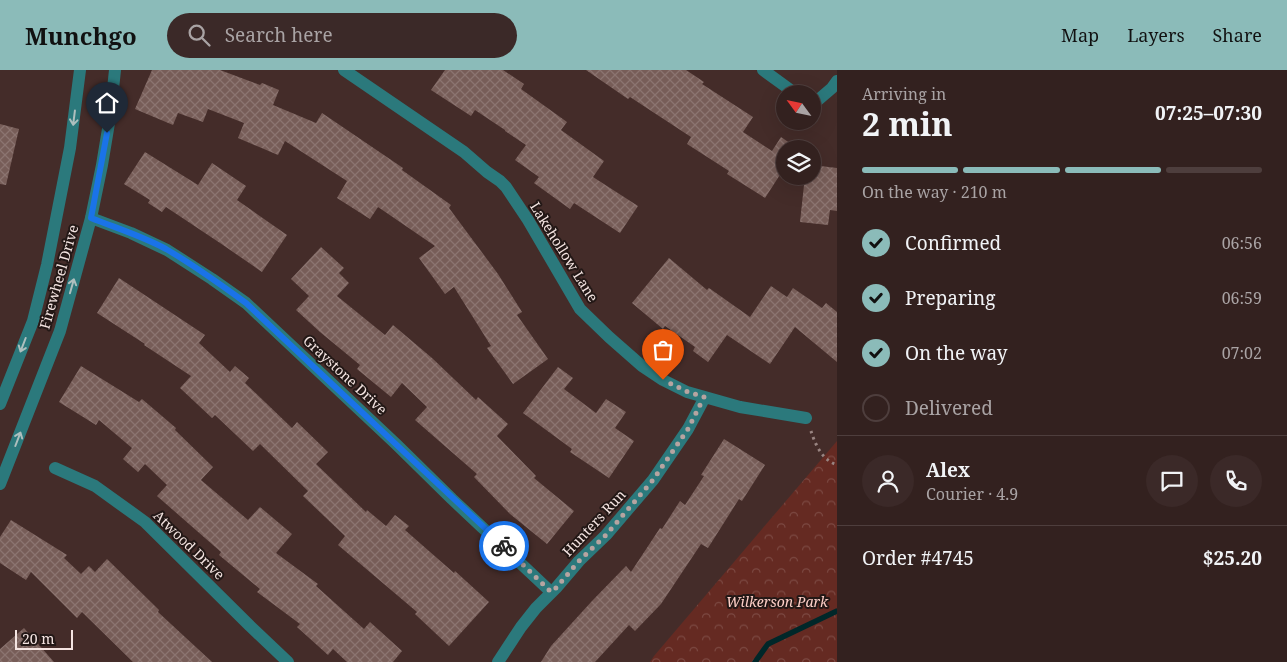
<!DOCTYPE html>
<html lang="en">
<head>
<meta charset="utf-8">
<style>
	body { margin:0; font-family:"Noto Serif",serif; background:#3b2928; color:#f1f3f6; height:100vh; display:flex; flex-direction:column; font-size:19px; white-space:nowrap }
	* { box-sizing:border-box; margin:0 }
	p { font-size:16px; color:#a9a3a4 }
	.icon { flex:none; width:28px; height:28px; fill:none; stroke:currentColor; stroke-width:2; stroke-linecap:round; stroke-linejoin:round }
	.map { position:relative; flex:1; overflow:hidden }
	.side { display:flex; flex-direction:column; background:#33211f; width:450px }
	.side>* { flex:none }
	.needle { width:32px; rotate:303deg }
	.buttons { position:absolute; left:776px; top:15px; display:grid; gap:10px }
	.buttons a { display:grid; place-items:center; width:45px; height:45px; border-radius:50%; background:#33211f; box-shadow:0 5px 20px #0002,0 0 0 1px #4e3e3d; font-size:25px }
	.scale { position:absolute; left:15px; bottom:12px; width:58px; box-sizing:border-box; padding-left:5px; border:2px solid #f4e4e1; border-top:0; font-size:14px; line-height:18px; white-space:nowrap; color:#f4e4e1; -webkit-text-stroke:4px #231816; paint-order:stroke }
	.pin { position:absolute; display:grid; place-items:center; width:42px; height:42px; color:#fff; margin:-51px -21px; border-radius:50% 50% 50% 0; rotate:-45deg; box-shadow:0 0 5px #0007 }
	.pin .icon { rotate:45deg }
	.courier { position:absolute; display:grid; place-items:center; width:50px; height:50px; margin:-25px; border:4px solid #1a73e8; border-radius:50%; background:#fff; color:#222; box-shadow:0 1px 6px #0007 }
	.headline em { font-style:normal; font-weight:700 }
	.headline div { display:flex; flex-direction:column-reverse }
	.headline { display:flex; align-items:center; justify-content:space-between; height:85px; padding:0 25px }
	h1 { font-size:32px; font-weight:700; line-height:38px }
	.bar { display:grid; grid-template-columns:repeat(4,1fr); gap:8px 5px; align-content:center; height:60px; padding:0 25px }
	.bar i { height:6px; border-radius:4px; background:#4e3e3d }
	.bar .active { background:#8bbbb9 }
	.bar p { grid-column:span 4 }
	.line { display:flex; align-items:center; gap:12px; padding:0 25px; border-top:1px solid #4e3e3d }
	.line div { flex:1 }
	.round { display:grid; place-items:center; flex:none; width:52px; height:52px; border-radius:26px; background:#3b2928 }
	ol { padding:0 25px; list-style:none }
	li { display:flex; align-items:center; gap:15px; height:55px }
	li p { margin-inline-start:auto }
	li .icon { padding:5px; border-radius:50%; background:#8bbbb9; color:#111; stroke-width:4 }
	li:last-child { color:#a9a3a4 }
	li i { width:28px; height:28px; border:2px solid #4e3e3d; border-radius:50% }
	header { display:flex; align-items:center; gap:30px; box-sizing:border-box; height:70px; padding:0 25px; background:#8bbbb9; color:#111 }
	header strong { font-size:24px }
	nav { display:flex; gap:28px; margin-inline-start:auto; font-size:18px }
	.search { width:350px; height:45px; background:#3b2928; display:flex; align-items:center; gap:12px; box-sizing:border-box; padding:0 18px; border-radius:28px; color:#a9a3a4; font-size:19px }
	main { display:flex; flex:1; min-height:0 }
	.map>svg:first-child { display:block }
	.park { fill:url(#park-crowns) }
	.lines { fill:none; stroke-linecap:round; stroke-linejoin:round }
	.stream { stroke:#002729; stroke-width:5.5 }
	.building { fill:url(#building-cross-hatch) }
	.path { stroke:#998582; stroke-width:3; stroke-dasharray:2.5 4; stroke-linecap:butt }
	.minor { stroke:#2b797c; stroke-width:12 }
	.tertiary { stroke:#2b797c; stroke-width:12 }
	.oneway { stroke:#aebfbe }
	.done { stroke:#b6a4a1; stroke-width:5; stroke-dasharray:0 9 }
	.route { stroke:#1a73e8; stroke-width:6 }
	.labels { text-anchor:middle; stroke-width:4; stroke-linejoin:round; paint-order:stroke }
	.street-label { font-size:14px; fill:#f4e4e1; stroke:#231816 }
	.park-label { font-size:14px; font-style:italic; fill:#fecfc7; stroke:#231816 }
</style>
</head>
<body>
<header>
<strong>Munchgo</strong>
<div class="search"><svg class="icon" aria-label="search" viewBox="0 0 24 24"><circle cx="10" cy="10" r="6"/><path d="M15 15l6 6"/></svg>Search here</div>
<nav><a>Map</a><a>Layers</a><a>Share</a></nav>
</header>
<main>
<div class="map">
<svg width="837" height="592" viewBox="0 0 837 592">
	<defs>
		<pattern id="park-crowns" width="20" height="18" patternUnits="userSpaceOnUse" patternTransform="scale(1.25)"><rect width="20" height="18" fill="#652a22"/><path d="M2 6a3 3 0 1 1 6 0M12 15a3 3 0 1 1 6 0" fill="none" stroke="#7c4942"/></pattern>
		<pattern id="building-cross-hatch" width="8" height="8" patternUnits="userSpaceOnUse" patternTransform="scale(1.25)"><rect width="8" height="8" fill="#775d58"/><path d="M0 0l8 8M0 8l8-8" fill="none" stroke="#8b7470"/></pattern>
	</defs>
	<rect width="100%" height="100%" fill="#442c29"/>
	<path class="park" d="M837,371V592H650L654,586Z"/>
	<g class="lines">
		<path class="stream" d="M755,592L768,574L837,541"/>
	</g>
	<path class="building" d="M152,0H220L260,15L262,13L279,20L273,35L316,53L322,43L403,98L402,100L451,135L449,138L498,204L522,242L517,245L548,289L513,314L487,278L491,276L454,217L445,224L419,188L435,176L378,137L370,149L337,128L347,111L285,71L278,85L238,68L244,53L208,39L203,52L178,43L173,55L135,39Z
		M445,0H503L524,14L521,19L567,52L561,60L604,91L593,107L638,136L620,163L574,133L570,139L534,113L539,107L515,90L526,75L505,61V60L475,40L471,46L431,20Z
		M586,0H686L704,12L702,14L753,47L743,62L772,81L781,67L797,78V79H785V97L765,128L727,104L729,101L687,74L691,67L630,27L628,29Z
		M0,54L19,59L6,115L0,114Z
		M145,82L198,115L212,93L246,116L237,130L287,165L262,202L223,175L166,137L162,142L148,133L150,130L124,114Z
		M812,95L837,98V141L830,140L828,155L800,152L805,106H812Z
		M321,177L344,198L339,203L349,213L337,226L385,265L393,255L432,288L476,330L478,327L508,354L497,366L536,406L534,408L574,441L547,474L510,444L474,407L477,404L415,350L427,337L402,313L391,327L357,299L360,295L320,262L296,240L309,226L291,209Z
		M669,188L707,220L709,218L750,247L771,216L787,227L793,218L822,238L826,233L837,242V292L795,257L770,294L727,265L708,292L693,281L695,277L665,256L663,259L632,233Z
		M119,208L205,265L199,273L230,302L235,296L249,308L245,313L292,358L297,352L328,382L316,394L366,442L367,440L386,456L395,445L409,456L405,460L454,503L455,501L489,532L449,576L415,544L417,542L338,475L345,466L303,426L308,421L260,374L253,381L215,345L212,348L180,318L191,306L144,275L145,274L97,243Z
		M81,296L139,332L142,329L176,358L175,360L213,397L201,410L248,450L260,437L292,464L276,483L318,514L316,516L364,559L370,552L402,581L393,592H347L333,579L328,585L297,557L300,554L257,522L260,519L219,485L221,482L157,426L167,415L145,394L138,402L123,389L132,378L99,350L96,355L59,332Z
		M558,297L573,308L564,319L596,343L606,329L626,342L615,358L634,371L609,408L570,382L572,379L523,343Z
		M724,369L765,395L742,431L739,429L708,478L701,474L661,534L635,561L629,555L595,592H541L551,576L592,531L626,496L631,502L660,458L662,459L680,431L685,435L704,406L701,405Z
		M11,450L67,485L64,488L81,504L89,496L95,502L107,489L159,540L158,542L212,592H133L82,542L77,548L31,502L26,510L0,493V467Z
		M24,558L54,592H0V579Z"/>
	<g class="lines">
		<path class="path" d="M811,361C815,374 822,390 837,395"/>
		<path class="minor" d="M344,0L464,82L487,102L500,111L506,117L528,150L580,239L609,267L642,296L663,310L687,322L740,337L806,348
			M763,0L796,24
			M812,29L818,30L832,18L837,11
			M91,148L131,163L167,180L212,209L246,233L396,374L452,429L551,522
			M55,398L95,416L145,452L250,556L288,592
			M498,592L521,557L536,538L556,518L579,491L606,465L653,410L688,359L705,327"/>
		<path class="tertiary" d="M0,334L33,251L47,195L70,78L80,0
			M0,414L60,261L91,148L102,95L110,47L115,0"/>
	</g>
	<defs><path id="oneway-shaft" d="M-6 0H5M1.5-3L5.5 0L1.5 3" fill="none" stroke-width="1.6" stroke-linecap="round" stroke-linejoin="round" transform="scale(1.25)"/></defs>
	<g class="oneway">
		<use href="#oneway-shaft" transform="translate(74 48) rotate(97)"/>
		<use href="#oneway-shaft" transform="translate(72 216) rotate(-74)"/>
		<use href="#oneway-shaft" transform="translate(23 275) rotate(111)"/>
		<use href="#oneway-shaft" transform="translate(18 369) rotate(-69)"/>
	</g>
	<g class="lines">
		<path class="done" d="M504,476L551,522L556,518L579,491L606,465L653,410L688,359L704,327L688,322L663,310"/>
		<path class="route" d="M107,63L91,148C116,158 142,166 166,179C194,195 220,214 246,233L504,476"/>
	</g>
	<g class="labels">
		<g class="street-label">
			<text transform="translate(564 182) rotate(58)" y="5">Lakehollow Lane</text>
			<text transform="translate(59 207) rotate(-74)" y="5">Firewheel Drive</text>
			<text transform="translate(345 305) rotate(43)" y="5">Graystone Drive</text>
			<text transform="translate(594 453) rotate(-47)" y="5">Hunters Run</text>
			<text transform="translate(189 475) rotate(44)" y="5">Atwood Drive</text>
		</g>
		<g class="park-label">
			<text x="777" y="537">Wilkerson Park</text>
		</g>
	</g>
</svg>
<div class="buttons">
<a><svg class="needle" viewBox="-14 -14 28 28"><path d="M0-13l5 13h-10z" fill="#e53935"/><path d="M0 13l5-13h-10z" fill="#a9a3a4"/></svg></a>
<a><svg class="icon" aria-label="layers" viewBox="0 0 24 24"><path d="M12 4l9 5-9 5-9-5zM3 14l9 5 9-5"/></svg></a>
</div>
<div class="scale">20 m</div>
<div class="pin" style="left:663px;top:310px;background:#ea580c"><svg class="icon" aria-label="bag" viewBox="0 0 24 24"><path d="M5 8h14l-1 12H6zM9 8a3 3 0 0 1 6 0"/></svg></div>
<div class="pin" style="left:107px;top:63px;background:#1f2937"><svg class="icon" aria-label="home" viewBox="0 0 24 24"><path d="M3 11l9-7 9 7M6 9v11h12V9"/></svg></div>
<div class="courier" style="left:504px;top:476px"><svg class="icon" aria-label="bike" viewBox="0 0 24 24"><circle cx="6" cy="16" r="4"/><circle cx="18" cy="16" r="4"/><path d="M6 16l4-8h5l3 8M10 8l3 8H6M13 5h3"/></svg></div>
</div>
<section class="side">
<div class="headline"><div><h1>2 min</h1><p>Arriving in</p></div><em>07:25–07:30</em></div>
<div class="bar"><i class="active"></i><i class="active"></i><i class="active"></i><i></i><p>On the way · 210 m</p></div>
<ol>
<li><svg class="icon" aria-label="check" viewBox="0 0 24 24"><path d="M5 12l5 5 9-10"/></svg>Confirmed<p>06:56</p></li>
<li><svg class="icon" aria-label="check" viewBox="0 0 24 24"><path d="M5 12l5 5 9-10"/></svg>Preparing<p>06:59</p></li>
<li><svg class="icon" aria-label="check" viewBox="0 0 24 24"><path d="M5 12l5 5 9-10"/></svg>On the way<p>07:02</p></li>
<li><i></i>Delivered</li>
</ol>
<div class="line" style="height:90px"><a class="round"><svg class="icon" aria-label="person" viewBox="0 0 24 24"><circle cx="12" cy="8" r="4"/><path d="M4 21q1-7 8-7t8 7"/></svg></a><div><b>Alex</b><p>Courier · 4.9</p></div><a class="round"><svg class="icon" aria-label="chat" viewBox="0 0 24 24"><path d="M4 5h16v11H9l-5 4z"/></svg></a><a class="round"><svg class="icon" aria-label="phone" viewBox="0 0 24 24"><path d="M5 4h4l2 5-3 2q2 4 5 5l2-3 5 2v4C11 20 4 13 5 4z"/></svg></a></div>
<div class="line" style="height:65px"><div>Order #4745</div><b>$25.20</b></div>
</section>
</main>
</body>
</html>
